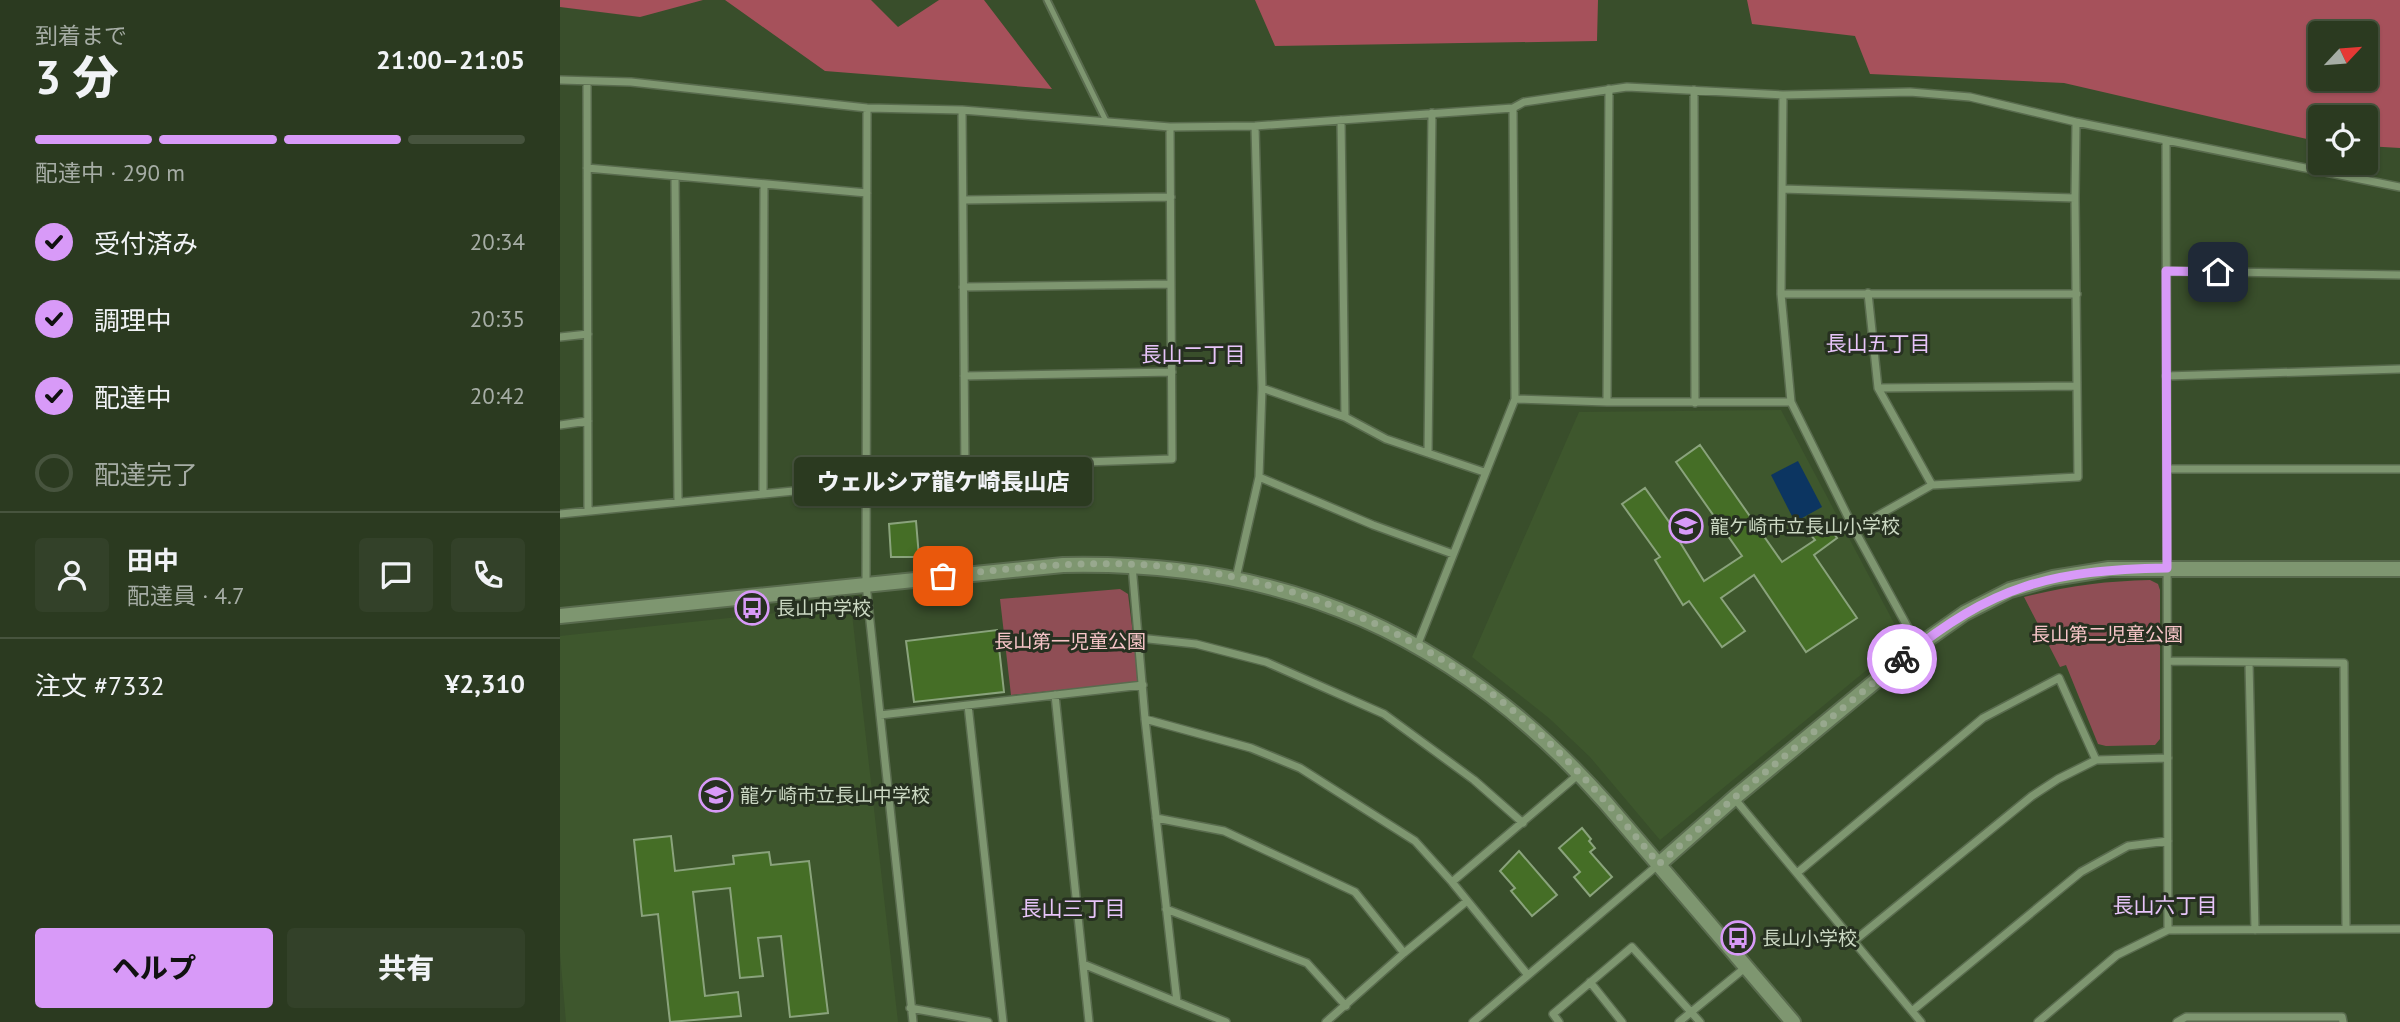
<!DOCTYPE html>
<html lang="ja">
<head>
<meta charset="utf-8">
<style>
	body { margin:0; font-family:"PT Sans","Noto Sans JP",sans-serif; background:#334129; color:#f1f3f6; height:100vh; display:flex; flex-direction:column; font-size:26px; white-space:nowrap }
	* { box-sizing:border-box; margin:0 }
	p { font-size:23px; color:#a6ada5 }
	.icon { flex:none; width:38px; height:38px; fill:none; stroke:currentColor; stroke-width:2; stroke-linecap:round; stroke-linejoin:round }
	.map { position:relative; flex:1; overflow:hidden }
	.drawer { display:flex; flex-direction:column; background:#2b3a20; width:560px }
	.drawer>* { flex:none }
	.needle { width:46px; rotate:64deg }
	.buttons { position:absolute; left:1748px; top:21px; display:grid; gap:14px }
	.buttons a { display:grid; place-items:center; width:70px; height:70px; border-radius:7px; background:#2b3a20; box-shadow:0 2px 5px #0004,0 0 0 2px #47543e; font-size:35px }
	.pin { position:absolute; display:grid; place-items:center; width:60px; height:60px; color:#fff; margin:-30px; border-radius:14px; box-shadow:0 4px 10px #0006 }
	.courier { position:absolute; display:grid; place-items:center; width:70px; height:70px; margin:-35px; border:5px solid #d89af8; border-radius:50%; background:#fff; color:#222; box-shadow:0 2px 9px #0007 }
	.bubble { position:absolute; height:49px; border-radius:7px; background:#2b3a20; box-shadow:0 2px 5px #0004,0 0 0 2px #47543e; font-size:23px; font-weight:800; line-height:49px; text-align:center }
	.head em { font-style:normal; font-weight:800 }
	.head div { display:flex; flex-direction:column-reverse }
	.head { display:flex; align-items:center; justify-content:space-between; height:119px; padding:0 35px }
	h1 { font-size:46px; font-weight:800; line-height:52px }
	.bar { display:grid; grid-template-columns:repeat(4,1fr); gap:10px 7px; align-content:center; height:84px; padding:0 35px }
	.bar i { height:9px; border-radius:5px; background:#47543e }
	.bar .on { background:#d89af8 }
	.bar p { grid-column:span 4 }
	.line { display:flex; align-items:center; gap:18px; padding:0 35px; border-top:2px solid #47543e }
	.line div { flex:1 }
	.round { display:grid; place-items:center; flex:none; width:74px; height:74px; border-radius:7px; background:#334129 }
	ol { padding:0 35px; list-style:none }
	li { display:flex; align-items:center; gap:21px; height:77px }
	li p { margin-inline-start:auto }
	li .icon { padding:7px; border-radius:50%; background:#d89af8; color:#111; stroke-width:4 }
	li:last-child { color:#a6ada5 }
	li i { width:38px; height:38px; border:4px solid #47543e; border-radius:50% }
	.action { display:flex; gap:14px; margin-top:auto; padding:14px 35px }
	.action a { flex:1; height:80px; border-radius:7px; background:#d89af8; color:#111; font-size:28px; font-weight:800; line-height:80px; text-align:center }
	.action a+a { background:#334129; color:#f1f3f6 }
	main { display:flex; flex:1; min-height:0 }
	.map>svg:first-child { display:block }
	.built { fill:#3e572d }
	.green { fill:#8f4e55 }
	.forest { fill:#a6515b; fill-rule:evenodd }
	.water { fill:#0c3561 }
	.building { fill:#456e26; stroke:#8aa37c; stroke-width:2 }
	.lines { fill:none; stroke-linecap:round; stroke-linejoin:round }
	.lane-casing { stroke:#596b4e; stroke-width:9 }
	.street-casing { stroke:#596b4e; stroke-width:10 }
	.secondary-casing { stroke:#596b4e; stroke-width:18 }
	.lane { stroke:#7e9670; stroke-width:5 }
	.street { stroke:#7e9670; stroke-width:7 }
	.secondary { stroke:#7e9670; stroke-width:14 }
	.done { stroke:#98a88e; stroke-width:7; stroke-dasharray:0 12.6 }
	.route { stroke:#d89af8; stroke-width:9 }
	.labels { text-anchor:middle; stroke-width:6; stroke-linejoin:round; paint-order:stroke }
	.poi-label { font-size:19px; fill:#cbd8c3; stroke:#263020; text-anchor:start }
	.park-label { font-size:19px; fill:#f7c5c8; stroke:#263020 }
	.neighbourhood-label { font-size:21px; fill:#e7c4f9; stroke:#263020 }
</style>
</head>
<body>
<main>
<section class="drawer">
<div class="head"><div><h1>3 分</h1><p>到着まで</p></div><em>21:00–21:05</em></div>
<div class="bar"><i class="on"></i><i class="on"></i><i class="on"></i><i></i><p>配達中 · 290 m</p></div>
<ol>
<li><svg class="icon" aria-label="check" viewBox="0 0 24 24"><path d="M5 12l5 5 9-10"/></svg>受付済み<p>20:34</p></li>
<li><svg class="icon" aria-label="check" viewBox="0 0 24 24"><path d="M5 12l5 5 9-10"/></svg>調理中<p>20:35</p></li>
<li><svg class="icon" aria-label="check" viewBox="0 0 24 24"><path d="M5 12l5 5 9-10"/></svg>配達中<p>20:42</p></li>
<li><i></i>配達完了</li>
</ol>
<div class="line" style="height:126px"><a class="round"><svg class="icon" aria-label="person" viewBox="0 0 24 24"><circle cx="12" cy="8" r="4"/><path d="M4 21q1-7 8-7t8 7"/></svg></a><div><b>田中</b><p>配達員 · 4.7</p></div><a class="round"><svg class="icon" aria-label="chat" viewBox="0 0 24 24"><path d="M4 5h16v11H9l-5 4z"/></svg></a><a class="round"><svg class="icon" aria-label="phone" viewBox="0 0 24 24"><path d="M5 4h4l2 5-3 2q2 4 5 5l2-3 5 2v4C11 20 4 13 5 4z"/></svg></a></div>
<div class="line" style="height:91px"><div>注文 #7332</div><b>¥2,310</b></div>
<div class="action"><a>ヘルプ</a><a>共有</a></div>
</section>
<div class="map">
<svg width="1840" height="1022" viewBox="0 0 1840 1022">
	<rect width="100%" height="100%" fill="#394e2b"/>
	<path class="built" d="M1221,410L1343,640L1100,840L1030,757L990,719L912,657L1019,412Z
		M291,605L338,1022H6L0,953V636Z"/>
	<path class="green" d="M1590,580L1598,584L1600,590V739L1595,745L1546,746L1538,744L1506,665L1500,667L1464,597C1507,586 1546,581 1590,580Z
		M560,589L568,594L579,682L451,695L440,599Z"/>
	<path class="forest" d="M0,0H143L80,17L0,7Z
		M165,0H311L338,27L379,0H424L492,89L265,71Z
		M695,0H1038L1037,41L715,46Z
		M1187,0H1840V148L1806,146V117H1760V142L1504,83L1310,74L1295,36L1192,24ZM1806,33V79H1760V33Z"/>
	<path class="water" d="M1238,461L1262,507L1235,522L1211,475Z"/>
	<path class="building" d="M1140,445L1222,562L1255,540L1250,534L1265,522L1277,538L1254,555L1297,618L1246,652L1194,575L1161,598L1185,631L1162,647L1129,601L1123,605L1095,560L1100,557L1062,504L1085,488L1112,526L1122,519L1130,530L1118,539L1144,581L1182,556L1116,462Z
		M356,521L359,557H331L329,524Z
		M437,630L444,692L354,702L346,641Z
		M1022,828L1031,839L1029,841L1035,848L1030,852L1052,877L1030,896L1014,877L1020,872L999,848Z
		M111,836L115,871L174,864L173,856L209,852L211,865L249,861L268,1013L230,1017L221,936L198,938L203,976L180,978L170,888L133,892L145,996L178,992L181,1016L110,1022L98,914L82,916L74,840Z
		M959,851L997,895L972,916L951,891L955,888L940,871Z"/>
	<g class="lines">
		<defs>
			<path id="lane" d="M487,0L546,121"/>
			<path id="street" d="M0,80L71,82L307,108L402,110L610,127L695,126L953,108L964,102L1067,87L1223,95L1350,92L1410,97L1516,122L1840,187
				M27,81L28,511
				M1134,90L1135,403
				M1223,95L1221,294L1231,402L1294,529L1358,646
				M307,108L306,584L353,1022
				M953,108L955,399
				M402,110L405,472
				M781,120L785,417
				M1606,140L1608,930
				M27,168L307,193
				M115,176L118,502
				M1222,189L1515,198
				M403,200L611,197
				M1606,271L1840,275
				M403,287L611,284
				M1308,293L1318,388L1372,485
				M1221,294H1517
				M0,337L28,334
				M404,376L612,372
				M1606,376L1840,369
				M702,388L785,417L826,439L924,472
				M1318,388L1516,386
				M1047,402L1049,89
				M0,425L28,421
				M868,453L872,113
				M1607,469H1840
				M699,477L813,525L893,554
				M203,494L204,184
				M0,514L305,484L495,463L612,459L610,127
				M1294,529L1372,485L1518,477L1515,198L1516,122
				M572,565L585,719L617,1002
				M676,578L699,477L702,388L695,126
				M579,638L636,644L706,662L824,714L914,780L963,823
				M857,646L955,399L1047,402H1231
				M1608,661L1784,663L1786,929
				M1689,662L1695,930
				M495,695L529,1022
				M408,705L443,1022
				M320,715L583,685
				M585,719L691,748L740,768L855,841L892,882L967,974
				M1174,798L1361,1022
				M596,818L664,831L795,892L844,953
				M1237,873L1423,718L1499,678L1536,760
				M892,882L1019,774
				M606,909L747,963L786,1006
				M1294,941L1472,796L1498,779L1536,760L1608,758
				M523,964L666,1022
				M1030,982L1062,1022
				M350,1008L428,1022
				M1352,1011L1521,872L1568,846L1608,841
				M766,1022L844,953L907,901
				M913,1022L1099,864
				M999,1022L993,1014L1072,947L1140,1022
				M1119,1022L1186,967
				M1478,1022L1557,955L1608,930L1840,929
				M1617,1022L1626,1017H1782L1783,1022"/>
			<path id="secondary" d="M0,616L503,565C727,560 897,635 1046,803L1233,1022
				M1099,864L1174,798L1358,646L1405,613L1450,590L1493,578L1549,569H1840"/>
		</defs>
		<use href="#lane" class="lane-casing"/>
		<use href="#street" class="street-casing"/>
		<use href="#secondary" class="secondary-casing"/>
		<use href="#lane" class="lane"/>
		<use href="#street" class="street"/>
		<use href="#secondary" class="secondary"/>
	</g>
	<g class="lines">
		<path class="done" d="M383,576C445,569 506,562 568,564C711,569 858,626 965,721C1015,764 1057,814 1099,864L1174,798L1342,659"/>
		<path class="route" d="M1342,659C1432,585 1492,570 1607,568L1606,271L1658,272"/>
	</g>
	<defs>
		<symbol id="school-ring" viewBox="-11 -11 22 22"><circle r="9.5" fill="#263020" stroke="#d89af8" stroke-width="1.5"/><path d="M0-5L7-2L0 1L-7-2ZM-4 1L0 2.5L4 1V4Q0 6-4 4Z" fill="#d89af8"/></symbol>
		<symbol id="bus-ring" viewBox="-11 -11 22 22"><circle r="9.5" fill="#263020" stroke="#d89af8" stroke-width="1.5"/><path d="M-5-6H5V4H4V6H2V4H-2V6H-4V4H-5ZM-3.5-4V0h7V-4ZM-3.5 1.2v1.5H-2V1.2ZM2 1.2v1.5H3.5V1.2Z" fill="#d89af8"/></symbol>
	</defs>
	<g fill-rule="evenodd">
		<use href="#school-ring" x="1107" y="507" width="38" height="38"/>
		<use href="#bus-ring" x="173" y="589" width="38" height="38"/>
		<use href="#school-ring" x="137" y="776" width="38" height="38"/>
		<use href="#bus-ring" x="1159" y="919" width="38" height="38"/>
	</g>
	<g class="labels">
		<g class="poi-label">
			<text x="1150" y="533">龍ケ崎市立長山小学校</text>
			<text x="216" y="615">長山中学校</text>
			<text x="180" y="802">龍ケ崎市立長山中学校</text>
			<text x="1202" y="945">長山小学校</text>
		</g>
		<g class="park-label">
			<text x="1547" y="641">長山第二児童公園</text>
			<text x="510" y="648">長山第一児童公園</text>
		</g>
		<g class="neighbourhood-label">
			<text x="1318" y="351">長山五丁目</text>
			<text x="633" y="362">長山二丁目</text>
			<text x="1605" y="913">長山六丁目</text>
			<text x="513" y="916">長山三丁目</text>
		</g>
	</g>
</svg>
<div class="buttons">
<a><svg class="needle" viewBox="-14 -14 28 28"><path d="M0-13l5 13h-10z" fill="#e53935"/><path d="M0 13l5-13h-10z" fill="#a6ada5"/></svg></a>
<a><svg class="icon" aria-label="locate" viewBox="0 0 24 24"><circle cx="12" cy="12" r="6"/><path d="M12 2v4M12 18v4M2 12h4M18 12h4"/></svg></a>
</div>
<div class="pin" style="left:383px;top:576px;background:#ea580c"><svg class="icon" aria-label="bag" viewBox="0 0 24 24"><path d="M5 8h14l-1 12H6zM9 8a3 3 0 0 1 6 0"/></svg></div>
<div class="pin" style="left:1658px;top:272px;background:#1f2937"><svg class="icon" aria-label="home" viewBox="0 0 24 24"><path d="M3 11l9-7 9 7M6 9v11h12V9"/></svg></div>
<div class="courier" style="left:1342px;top:659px"><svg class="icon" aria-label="bike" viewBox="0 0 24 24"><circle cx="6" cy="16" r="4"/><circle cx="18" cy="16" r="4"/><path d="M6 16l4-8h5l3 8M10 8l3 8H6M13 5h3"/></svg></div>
<div class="bubble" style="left:234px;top:457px;width:298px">ウェルシア龍ケ崎長山店</div>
</div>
</main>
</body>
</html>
